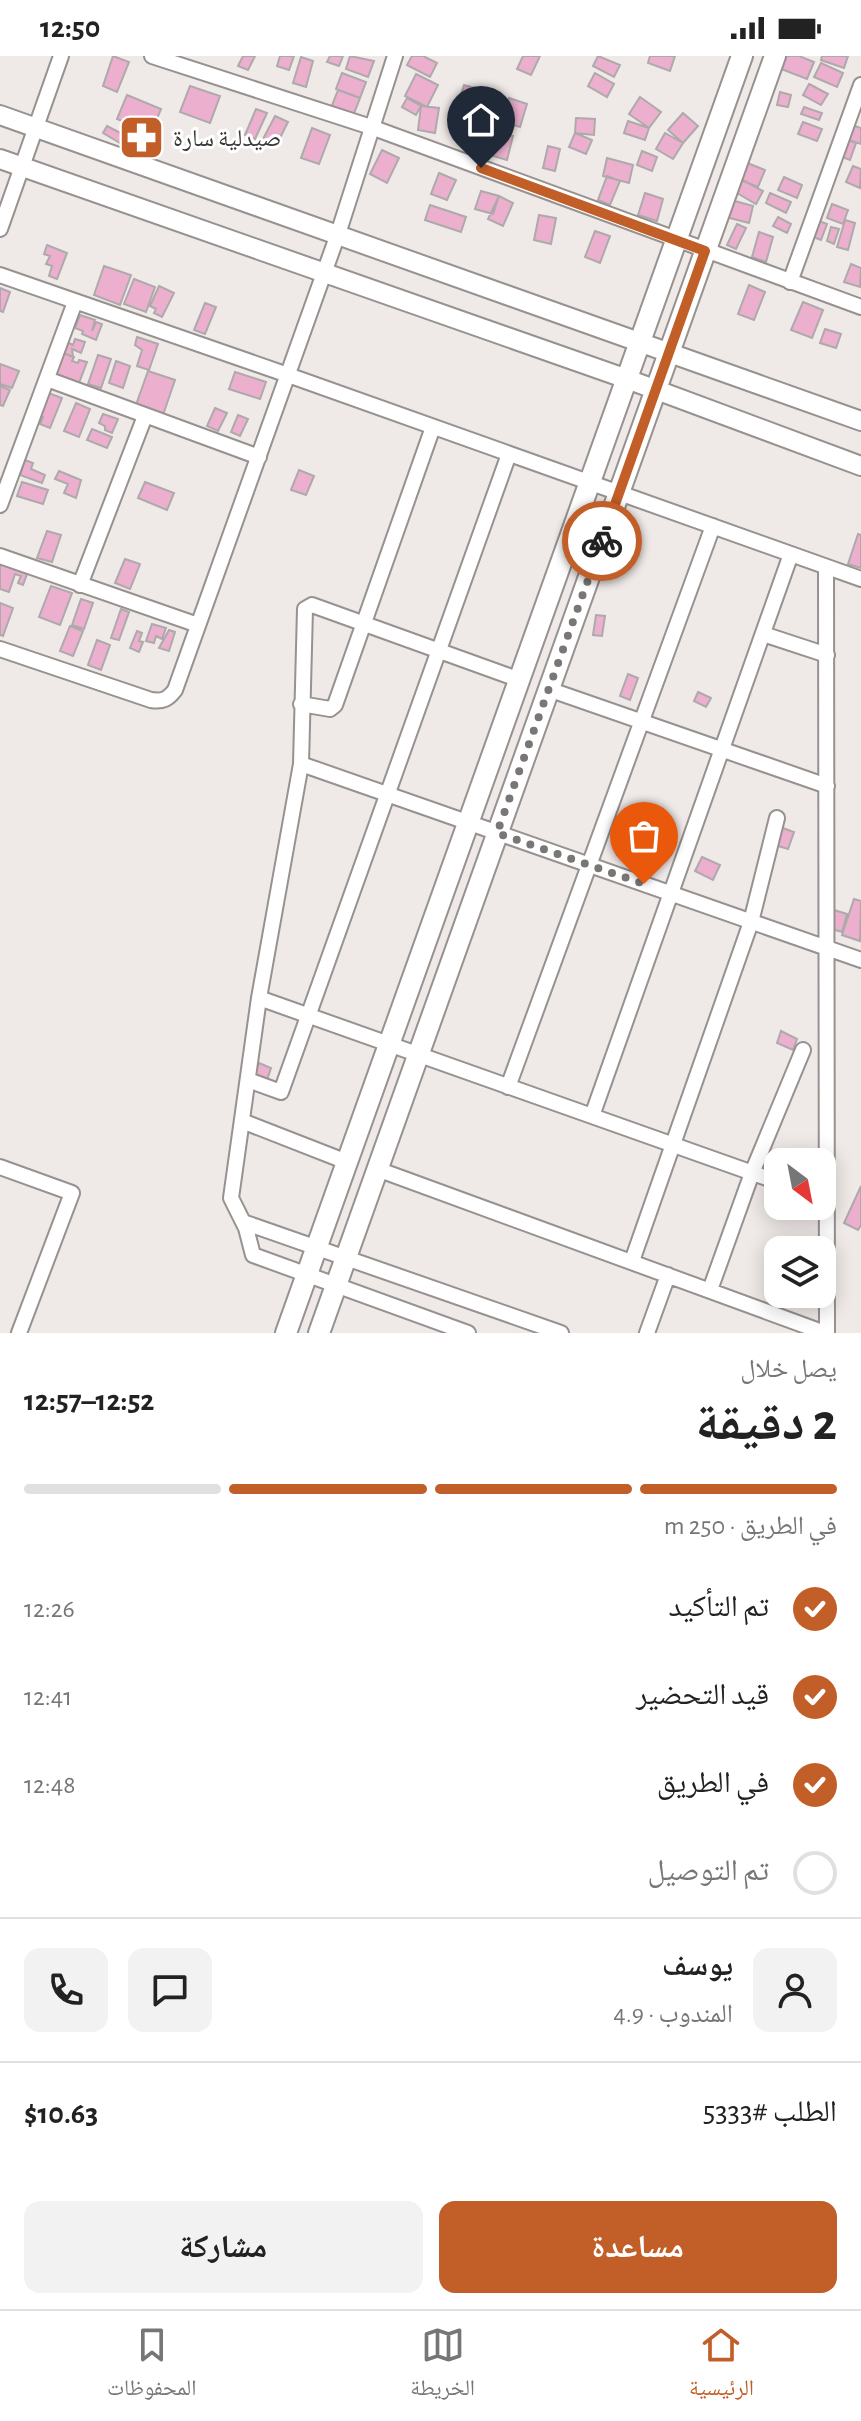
<!DOCTYPE html>
<html lang="ar">
<head>
<meta charset="utf-8">
<style>
	body { margin:0; font-family:"Alegreya Sans","Noto Naskh Arabic",sans-serif; background:#f2f2f2; color:#222; direction:rtl; height:100vh; display:flex; flex-direction:column; font-size:30px; white-space:nowrap }
	* { box-sizing:border-box; margin:0 }
	p { font-size:26px; color:#767676 }
	.icon { flex:none; width:44px; height:44px; fill:none; stroke:currentColor; stroke-width:2; stroke-linecap:round; stroke-linejoin:round }
	.map { position:relative; height:1277px; overflow:hidden; direction:ltr }
	.details { display:flex; flex-direction:column; background:#fff; flex:1 }
	.details>* { flex:none }
	.needle { width:52px; rotate:148deg }
	.fabs { position:absolute; left:764px; top:1092px; display:grid; gap:16px }
	.fabs a { display:grid; place-items:center; width:72px; height:72px; border-radius:16px; background:#fff; box-shadow:0 4px 20px #0003; font-size:40px }
	.pin { position:absolute; display:grid; place-items:center; width:68px; height:68px; color:#fff; margin:-82px -34px; border-radius:50% 50% 50% 0; rotate:-45deg; box-shadow:0 0 8px #0007 }
	.pin .icon { rotate:45deg }
	.courier { position:absolute; display:grid; place-items:center; width:80px; height:80px; margin:-40px; border:6px solid #c25e28; border-radius:50%; background:#fff; color:#222; box-shadow:0 2px 10px #0007 }
	.headline em { font-style:normal; font-weight:700 }
	.headline div { display:flex; flex-direction:column-reverse }
	.headline { display:flex; align-items:center; justify-content:space-between; height:136px; padding:0 24px }
	h1 { font-size:52px; font-weight:700; line-height:60px }
	.bar { display:grid; grid-template-columns:repeat(4,1fr); gap:12px 8px; align-content:center; height:96px; padding:0 24px }
	.bar i { height:10px; border-radius:6px; background:#e0e0e0 }
	.bar .on { background:#c25e28 }
	.bar p { grid-column:span 4 }
	.line { display:flex; align-items:center; gap:20px; padding:0 24px; border-top:2px solid #e0e0e0 }
	.line div { flex:1 }
	.round { display:grid; place-items:center; flex:none; width:84px; height:84px; border-radius:16px; background:#f2f2f2 }
	ol { padding:0 24px; list-style:none }
	li { display:flex; align-items:center; gap:24px; height:88px }
	li p { margin-inline-start:auto }
	li .icon { padding:8px; border-radius:50%; background:#c25e28; color:#fff; stroke-width:4 }
	li:last-child { color:#767676 }
	li i { width:44px; height:44px; border:4px solid #e0e0e0; border-radius:50% }
	.cta { display:flex; gap:16px; margin-top:auto; padding:16px 24px }
	.cta a { flex:1; height:92px; border-radius:16px; background:#c25e28; color:#fff; font-size:32px; font-weight:700; line-height:92px; text-align:center }
	.cta a+a { background:#f2f2f2; color:#222 }
	.status { display:flex; justify-content:space-between; align-items:center; height:56px; padding:0 40px; background:#fff; direction:ltr }
	.status svg { height:22px; fill:currentColor }
	.menu { display:flex; justify-content:space-around; align-items:center; height:112px; border-top:2px solid #e0e0e0; background:#fff; font-size:22px; color:#767676 }
	.menu a { display:grid; justify-items:center; gap:4px }
	.menu .on { color:#c25e28 }
	.map>svg:first-child { display:block }
	.building { fill:#ecb0ce; stroke:#aea9ab; stroke-width:2 }
	.lines { fill:none; stroke-linecap:round; stroke-linejoin:round }
	.minor-casing { stroke:#97918f; stroke-width:18 }
	.tertiary-casing { stroke:#97918f; stroke-width:22 }
	.secondary-casing { stroke:#97918f; stroke-width:24 }
	.minor { stroke:#fff; stroke-width:14 }
	.tertiary { stroke:#fff; stroke-width:18 }
	.secondary { stroke:#fff; stroke-width:20 }
	.done { stroke:#797675; stroke-width:8; stroke-dasharray:0 14.4 }
	.route { stroke:#c25e28; stroke-width:10 }
	.labels { text-anchor:middle; stroke-width:6; stroke-linejoin:round; paint-order:stroke }
	.poi-label { font-size:24px; fill:#3a3837; stroke:#fff; text-anchor:start }
</style>
</head>
<body>
<div class="status"><b>12:50</b><svg viewBox="0 0 49 12"><path d="M0 12V9h3v3zM5 12V6h3v6zM10 12V3h3v9zM15 12V0h3v12zM26 1h20v11H26zM47 4h2v5h-2z"/></svg></div>
<div class="map">
<svg width="861" height="1277" viewBox="0 0 861 1277">
	<rect width="100%" height="100%" fill="#efe9e7"/>
	<path class="building" d="M113,0L129,6L117,36L103,30Z
		M243,0H255L248,14L238,10Z
		M280,0H294L289,14L277,10Z
		M330,0H343L339,10L327,6Z
		M350,0L374,5L368,21L346,13Z
		M412,0H423L437,7L430,21L407,9Z
		M523,0H540L531,19L517,13Z
		M598,0L620,9L614,21L593,10Z
		M650,0H675L670,15L648,7Z
		M786,0H799L814,6L807,23L781,13Z
		M822,0H848L844,12L821,4Z
		M301,1L313,5L306,31L293,27Z
		M821,7L843,17L837,31L814,21Z
		M342,17L366,26L360,42L336,33Z
		M595,17L614,28L607,41L588,30Z
		M416,18L438,29L427,51L405,40Z
		M809,28L828,38L821,49L803,39Z
		M464,29L478,33L471,57L457,53Z
		M190,30L220,40L210,67L180,56Z
		M338,34L360,42L353,60L331,52Z
		M486,36L496,39L490,62L480,60Z
		M780,36L791,39L788,51L777,49Z
		M127,39L161,53L151,77L117,63Z
		M640,41L661,56L649,72L629,58Z
		M407,42L421,50L416,59L402,51Z
		M509,42L527,48L520,71L501,65Z
		M421,50L439,52L435,77L418,74Z
		M804,51L822,57L819,64L801,58Z
		M256,53L267,57L255,83L245,79Z
		M683,57L698,70L683,87L668,74Z
		M275,60L288,66L276,90L263,83Z
		M576,62L595,63L594,79L575,77Z
		M628,65L649,72L645,84L624,77Z
		M803,66L822,73L817,85L798,78Z
		M477,67L489,71L482,92L470,87Z
		M852,69L861,72V88L846,83Z
		M107,70L130,82L125,90L103,77Z
		M312,72L330,79L319,108L301,102Z
		M496,76L513,80L507,104L490,99Z
		M575,77L592,84L586,98L569,91Z
		M665,77L683,87L673,103L656,93Z
		M848,84L856,87L850,104L842,101Z
		M548,90L560,93L555,115L543,112Z
		M382,94L399,102L387,127L370,118Z
		M642,95L657,101L652,115L637,109Z
		M607,102L633,109L629,127L603,120Z
		M745,106L765,114L758,131L738,123Z
		M853,110L861,113L860,132L846,126Z
		M439,117L456,124L447,144L431,138Z
		M607,120L620,125L610,149L598,144Z
		M784,121L802,129L797,142L778,134Z
		M739,122L763,135L756,148L732,134Z
		M481,135L499,140L493,158L475,153Z
		M645,137L663,143L657,165L638,159Z
		M770,137L791,146L786,157L766,147Z
		M499,140L513,147L503,170L488,163Z
		M731,144L753,150L749,167L726,161Z
		M832,148L848,154L843,168L827,162Z
		M430,149L466,161L461,176L425,164Z
		M539,159L556,162L551,188L534,184Z
		M778,161L791,168L787,177L773,170Z
		M814,163L827,168L821,184L808,179Z
		M845,164L855,167L848,194L837,191Z
		M737,168L746,172L736,193L727,189Z
		M831,171L839,173L834,188L827,185Z
		M595,175L610,180L600,207L585,201Z
		M759,176L773,181L766,206L752,201Z
		M47,189L67,197L57,223L49,220L52,210L46,208L50,200L44,198Z
		M851,208L861,212L860,231L844,226Z
		M104,210L131,219L120,249L94,239Z
		M134,223L155,231L146,256L124,248Z
		M749,229L765,236L754,264L738,258Z
		M159,230L174,237L162,261L154,257L156,253L150,250Z
		M0,232L10,236L3,256L0,255Z
		M803,246L823,254L812,282L791,274Z
		M205,247L216,251L205,278L194,274Z
		M80,259L95,264L92,275L96,266L102,268L96,284L82,278L83,275L75,272Z
		M825,273L841,278L836,292L820,287Z
		M137,281L158,288L149,314L137,310L142,294L135,289Z
		M75,283L85,286L81,297L72,293L73,301L58,295L65,285L73,289Z
		M60,296L74,301L72,305L78,307L79,304L87,306L79,327L52,317Z
		M98,299L111,303L101,332L88,328Z
		M116,305L130,310L123,332L109,327Z
		M0,308L19,315L12,332L0,328Z
		M148,315L175,324L163,359L136,349Z
		M235,316L266,326L260,343L229,333Z
		M0,330L10,334L3,350L0,349Z
		M43,335L62,342L50,372L40,368L43,361L34,358Z
		M76,347L90,353L79,381L64,375Z
		M215,352L227,357L218,375L207,370Z
		M103,358L118,363L112,377L105,374V370L99,367Z
		M238,359L248,363L240,380L231,376Z
		M92,373L112,381L107,392L87,384Z
		M25,404L33,407L31,413L45,419L42,427L20,419Z
		M299,414L314,420L306,439L291,434Z
		M59,415L81,424L76,442L64,437L68,428L55,423Z
		M22,426L48,434L43,448L17,440Z
		M145,426L174,437L167,454L138,442Z
		M47,475L61,479L52,506L37,502Z
		M858,478L861,479V512L848,508Z
		M125,503L140,508L130,533L115,527Z
		M0,508L27,518L23,529L18,527L21,520L15,518L9,536L0,533Z
		M51,530L72,537L60,569L39,561Z
		M81,543L93,547L84,573L72,569Z
		M0,547L13,552L3,580L0,579Z
		M121,553L129,556L119,584L111,582Z
		M596,559L605,560L602,580L593,579Z
		M152,568L166,572L162,583L156,580L154,587L146,585Z
		M70,570L83,575L73,600L60,595Z
		M169,574L175,576L169,595L159,592Z
		M137,575L142,577L139,585L143,586L139,596L130,592Z
		M97,584L110,589L101,614L88,609Z
		M628,618L638,622L630,644L620,640Z
		M698,636L711,642L706,651L694,645Z
		M780,771L794,776L788,793L775,789Z
		M702,801L720,809L713,824L695,815Z
		M854,843L861,845L860,885L842,879Z
		M834,854L847,858L842,876L832,873Z
		M781,975L797,983L793,994L777,987Z
		M259,1007L271,1012L266,1027L253,1022Z
		M861,1130V1169L858,1174L844,1167Z"/>
	<g class="lines">
		<defs>
			<path id="minor" d="M152,0L371,71L861,251
				M0,173L61,0
				M0,219L288,319L861,523
				M790,226L861,29
				M47,323L259,401
				M0,449L75,246
				M0,500L198,569
				M826,511L827,1277
				M80,529L145,360
				M763,578L827,599
				M0,593L151,644C163,646 168,643 175,634L338,178L395,0
				M548,633L827,730
				M301,648L330,653L335,649L433,371
				M301,708L861,904
				M259,942L778,1126
				M248,1024L281,1036L509,398
				M508,1031L713,470
				M592,1060L791,498
				M242,1065L347,1106
				M0,1111L72,1137L19,1277
				M377,1113L825,1277
				M243,1166L561,1277
				M632,1205L751,866L777,762
				M710,1234L752,1117L803,994
				M468,1277L253,1199L246,1172L231,1142L259,942L301,708L305,553L312,549L520,624
				M647,1277L668,1219"/>
			<path id="tertiary" d="M0,59L861,365
				M0,103L627,323L861,410"/>
			<path id="secondary" d="M286,1277L742,0
				M319,1277L775,0"/>
		</defs>
		<use href="#minor" class="minor-casing"/>
		<use href="#tertiary" class="tertiary-casing"/>
		<use href="#secondary" class="secondary-casing"/>
		<use href="#minor" class="minor"/>
		<use href="#tertiary" class="tertiary"/>
		<use href="#secondary" class="secondary"/>
	</g>
	<g class="lines">
		<path class="done" d="M602,485L497,777L644,828"/>
		<path class="route" d="M481,112L705,195L602,485"/>
	</g>
	<defs>
		<symbol id="pharmacy-square" viewBox="-11 -11 22 22"><rect x="-9" y="-9" width="18" height="18" rx="4" fill="#c25e28" stroke="#fff"/><path d="M-2-6h4v4h4v4h-4v4h-4v-4h-4v-4h4Z" fill="#fff"/></symbol>
	</defs>
	<g fill-rule="evenodd">
		<use href="#pharmacy-square" x="116" y="56" width="51" height="51"/>
	</g>
	<g class="labels">
		<g class="poi-label">
			<text x="173" y="90">صيدلية سارة</text>
		</g>
	</g>
</svg>
<div class="fabs">
<a><svg class="needle" viewBox="-14 -14 28 28"><path d="M0-13l5 13h-10z" fill="#e53935"/><path d="M0 13l5-13h-10z" fill="#767676"/></svg></a>
<a><svg class="icon" aria-label="layers" viewBox="0 0 24 24"><path d="M12 4l9 5-9 5-9-5zM3 14l9 5 9-5"/></svg></a>
</div>
<div class="pin" style="left:644px;top:828px;background:#ea580c"><svg class="icon" aria-label="bag" viewBox="0 0 24 24"><path d="M5 8h14l-1 12H6zM9 8a3 3 0 0 1 6 0"/></svg></div>
<div class="pin" style="left:481px;top:112px;background:#1f2937"><svg class="icon" aria-label="home" viewBox="0 0 24 24"><path d="M3 11l9-7 9 7M6 9v11h12V9"/></svg></div>
<div class="courier" style="left:602px;top:485px"><svg class="icon" aria-label="bike" viewBox="0 0 24 24"><circle cx="6" cy="16" r="4"/><circle cx="18" cy="16" r="4"/><path d="M6 16l4-8h5l3 8M10 8l3 8H6M13 5h3"/></svg></div>
</div>
<section class="details">
<div class="headline"><div><h1>2 دقيقة</h1><p>يصل خلال</p></div><em>12:52–12:57</em></div>
<div class="bar"><i class="on"></i><i class="on"></i><i class="on"></i><i></i><p>في الطريق · 250 m</p></div>
<ol>
<li><svg class="icon" aria-label="check" viewBox="0 0 24 24"><path d="M5 12l5 5 9-10"/></svg>تم التأكيد<p>12:26</p></li>
<li><svg class="icon" aria-label="check" viewBox="0 0 24 24"><path d="M5 12l5 5 9-10"/></svg>قيد التحضير<p>12:41</p></li>
<li><svg class="icon" aria-label="check" viewBox="0 0 24 24"><path d="M5 12l5 5 9-10"/></svg>في الطريق<p>12:48</p></li>
<li><i></i>تم التوصيل</li>
</ol>
<div class="line" style="height:144px"><a class="round"><svg class="icon" aria-label="person" viewBox="0 0 24 24"><circle cx="12" cy="8" r="4"/><path d="M4 21q1-7 8-7t8 7"/></svg></a><div><b>يوسف</b><p>المندوب · 4.9</p></div><a class="round"><svg class="icon" aria-label="chat" viewBox="0 0 24 24"><path d="M4 5h16v11H9l-5 4z"/></svg></a><a class="round"><svg class="icon" aria-label="phone" viewBox="0 0 24 24"><path d="M5 4h4l2 5-3 2q2 4 5 5l2-3 5 2v4C11 20 4 13 5 4z"/></svg></a></div>
<div class="line" style="height:104px"><div>الطلب #5333</div><b>$10.63</b></div>
<div class="cta"><a>مساعدة</a><a>مشاركة</a></div>
</section>
<nav class="menu">
<a class="on"><svg class="icon" aria-label="home" viewBox="0 0 24 24"><path d="M3 11l9-7 9 7M6 9v11h12V9"/></svg>الرئيسية</a>
<a><svg class="icon" aria-label="map" viewBox="0 0 24 24"><path d="M3 6l6-2 6 2 6-2v14l-6 2-6-2-6 2zM9 4v14M15 6v14"/></svg>الخريطة</a>
<a><svg class="icon" aria-label="saved" viewBox="0 0 24 24"><path d="M7 4h10v16l-5-4-5 4z"/></svg>المحفوظات</a>
</nav>
</body>
</html>
